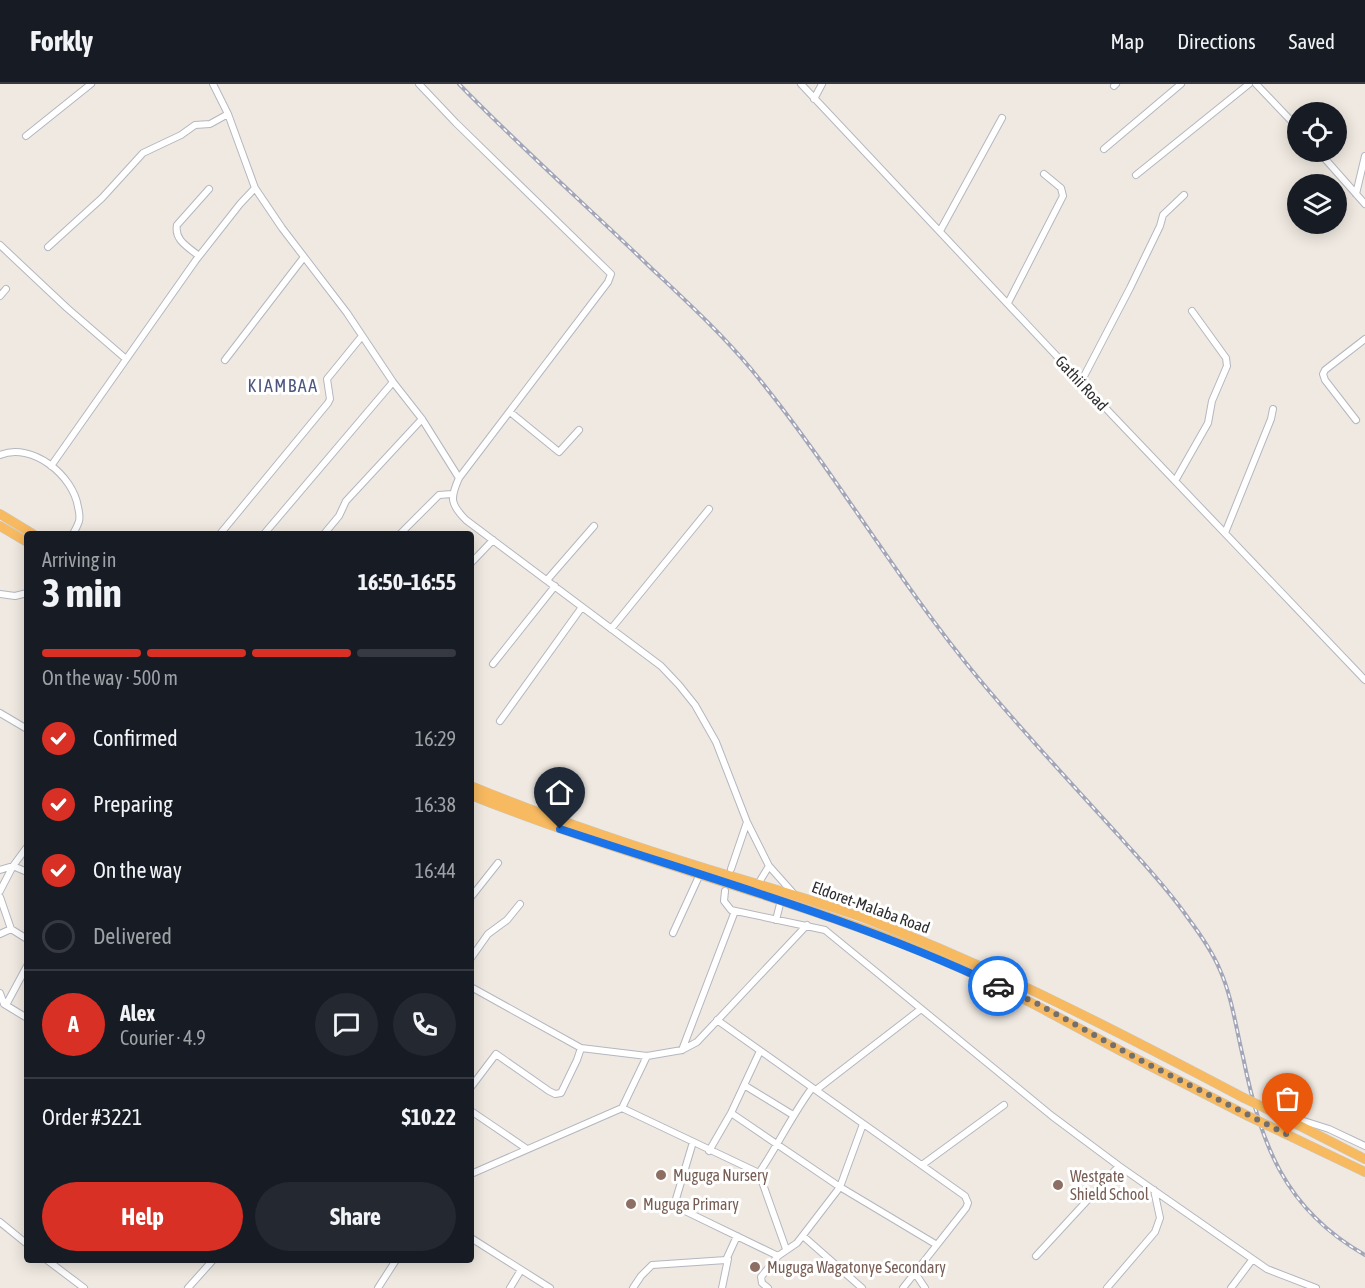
<!DOCTYPE html>
<html lang="en">
<head>
<meta charset="utf-8">
<style>
	body { margin:0; font-family:"Asap Condensed",sans-serif; background:#242831; color:#f1f3f6; height:100vh; display:flex; flex-direction:column; font-size:22px; white-space:nowrap }
	* { box-sizing:border-box; margin:0 }
	p { font-size:20px; color:#9ea1a6 }
	.icon { flex:none; width:33px; height:33px; fill:none; stroke:currentColor; stroke-width:2; stroke-linecap:round; stroke-linejoin:round }
	.map { position:relative; flex:1; overflow:hidden }
	.drawer { position:absolute; left:24px; top:447px; width:450px; height:732px; display:flex; flex-direction:column; background:#171b24; border-radius:6px; box-shadow:0 3px 15px #0003 }
	.drawer>* { flex:none }
	.controls { position:absolute; left:1287px; top:18px; display:grid; gap:12px }
	.controls a { display:grid; place-items:center; width:60px; height:60px; border-radius:50%; background:#171b24; box-shadow:0 3px 15px #0003; font-size:30px }
	.pin { position:absolute; display:grid; place-items:center; width:51px; height:51px; color:#fff; margin:-62px -26px; border-radius:50% 50% 50% 0; rotate:-45deg; box-shadow:0 0 6px #0007 }
	.pin .icon { rotate:45deg }
	.courier { position:absolute; display:grid; place-items:center; width:60px; height:60px; margin:-30px; border:4px solid #1a73e8; border-radius:50%; background:#fff; color:#222; box-shadow:0 2px 8px #0007 }
	.headline em { font-style:normal; font-weight:700 }
	.headline div { display:flex; flex-direction:column-reverse }
	.headline { display:flex; align-items:center; justify-content:space-between; height:102px; padding:0 18px }
	h1 { font-size:39px; font-weight:700; line-height:45px }
	.bar { display:grid; grid-template-columns:repeat(4,1fr); gap:9px 6px; align-content:center; height:72px; padding:0 18px }
	.bar i { height:8px; border-radius:4px; background:#363941 }
	.bar .selected { background:#d93025 }
	.bar p { grid-column:span 4 }
	.line { display:flex; align-items:center; gap:15px; padding:0 18px; border-top:2px solid #363941 }
	.line div { flex:1 }
	.round { display:grid; place-items:center; flex:none; width:63px; height:63px; border-radius:32px; background:#242831 }
	ol { padding:0 18px; list-style:none }
	li { display:flex; align-items:center; gap:18px; height:66px }
	li p { margin-inline-start:auto }
	li .icon { padding:6px; border-radius:50%; background:#d93025; color:#fff; stroke-width:4 }
	li:last-child { color:#9ea1a6 }
	li i { width:33px; height:33px; border:3px solid #363941; border-radius:50% }
	.cta { display:flex; gap:12px; margin-top:auto; padding:12px 18px }
	.cta a { flex:1; height:69px; border-radius:36px; background:#d93025; color:#fff; font-size:24px; font-weight:700; line-height:69px; text-align:center }
	.cta a+a { background:#242831; color:#f1f3f6 }
	header { display:flex; align-items:center; gap:36px; box-sizing:border-box; height:84px; padding:0 30px; background:#171b24; border-bottom:2px solid #363941 }
	header strong { font-size:28px }
	nav { display:flex; gap:33px; margin-inline-start:auto; font-size:21px }
	.map>svg:first-child { display:block }
	.lines { fill:none; stroke-linecap:round; stroke-linejoin:round }
	.minor-casing { stroke:#b4b7c1; stroke-width:8 }
	.trunk-casing { stroke:#c9c9c9; stroke-width:10 }
	.minor { stroke:#fff; stroke-width:6 }
	.trunk { stroke:#f8ba60; stroke-width:9 }
	.rail-casing { stroke:#a3a6b8; stroke-width:4 }
	.rail { stroke:#fff; stroke-width:1.5; stroke-dasharray:4.5; stroke-linecap:butt }
	.trunk-bridge-casing { stroke:#c9c9c9; stroke-width:10; stroke-linecap:butt }
	.trunk-bridge { stroke:#f8ba60; stroke-width:9 }
	.done { stroke:#726f6d; stroke-width:6; stroke-dasharray:0 10.8 }
	.route { stroke:#1a73e8; stroke-width:8 }
	.education-dot { fill:#8d6e63; stroke:#fff; stroke-width:2 }
	.labels { text-anchor:middle; stroke-width:6; stroke-linejoin:round; paint-order:stroke }
	.street-label { font-size:16px; fill:#2e2e2e; stroke:#fff }
	.education-label { font-size:16px; fill:#785e54; stroke:#fff; text-anchor:start }
	.neighbourhood-label { font-size:18px; letter-spacing:1.5px; fill:#4d5680; stroke:#fff }
</style>
</head>
<body>
<header>
<strong>Forkly</strong>
<nav><a>Map</a><a>Directions</a><a>Saved</a></nav>
</header>
<div class="map">
<svg width="1365" height="1204" viewBox="0 0 1365 1204">
	<rect width="100%" height="100%" fill="#efe9e1"/>
	<g class="lines">
		<defs>
			<path id="minor" d="M213,0L228,30L255,104L282,144L347,229L393,298L422,335L459,394
				M419,0L456,39L611,190L608,198L459,394C450,414 450,420 466,436L661,582L679,601L695,621L716,658L747,738L731,785
				M801,0L1114,333L1365,596
				M1256,0L1298,44
				M1114,2L1116,0
				M814,15L822,0
				M26,52L91,0
				M1104,65L1181,0
				M1319,68L1365,120
				M1136,91L1249,0
				M1356,110L1365,72
				M940,147L1002,34
				M0,161L67,224L126,275
				M48,163L102,114L143,69L181,51L195,41L210,40L228,30
				M199,172C188,163 174,156 177,141L209,105
				M0,212L6,205
				M1008,219L1063,112L1061,104L1044,90
				M225,276L304,173
				M1081,298L1130,204L1160,142L1163,131L1184,111
				M510,328L559,368L579,346
				M1356,336L1325,296L1323,290L1325,286L1365,255
				M0,371C32,358 73,391 78,423C79,427 80,433 79,437C78,441 75,446 73,450
				M51,382L196,176L240,120L255,104
				M1175,397L1208,339L1212,317L1227,282L1226,274L1192,227
				M1225,449L1271,335L1273,325
				M220,450L328,319L330,315L327,295L362,252
				M264,450L393,298
				M324,450L339,432L346,417L422,335
				M400,450L439,411L452,410
				M471,479L493,456
				M547,496L594,442
				M0,510L15,512L27,509
				M611,545L709,425
				M493,580L555,502
				M0,629L27,645
				M500,637L582,523
				M747,738L769,782L793,809
				M0,786L13,782L27,788
				M758,800L769,782
				M0,807L13,782L27,763
				M725,807L724,817L731,826L825,846L1052,1032L1119,1082L1267,1185L1316,1204
				M0,813L11,845L27,855
				M471,813L498,779
				M776,836L781,816
				M673,849L700,790
				M0,850L11,845
				M471,874L488,850L507,836L520,820
				M471,903L581,964L647,972L682,966L697,958L807,841
				M0,909L4,920L27,934
				M6,921L27,882
				M717,936L965,1112L968,1119L966,1124L903,1204
				M682,966L735,827
				M744,1001L793,1031
				M471,1003L496,970L549,1007L555,1010L561,1009L577,976L581,964
				M816,1006L921,925
				M622,1024L759,1089L786,1165
				M471,1027L527,1065
				M731,1029L840,1103L937,1161
				M1288,1032L1329,1045L1365,1062
				M693,1058L676,1115V1120L685,1127L778,1172
				M709,1067L731,1029L760,967
				M922,1081L1004,1021
				M759,1089C778,1061 792,1031 812,1004
				M471,1090L622,1024L647,972
				M0,1138L27,1160
				M803,1152L862,1204
				M471,1154L550,1204
				M1036,1172L1119,1082
				M47,1176L84,1204
				M915,1189L925,1204
				M188,1204L213,1176
				M378,1204L396,1176
				M510,1204L521,1186
				M633,1204L641,1192L652,1181L726,1176L737,1152
				M722,1204L728,1175
				M768,1204L762,1199L761,1193L778,1172L797,1159L840,1103L863,1040
				M1107,1204L1155,1148L1160,1134L1154,1106
				M1231,1204L1252,1176"/>
			<path id="trunk" d="M0,430L33,450
				M0,442L27,458
				M471,702C548,734 627,760 707,785C760,801 814,816 867,835C997,885 1121,949 1244,1014
				M471,711C617,770 770,807 916,865C987,893 1052,930 1119,966C1162,988 1205,1010 1248,1032
				M1265,1024L1365,1075
				M1269,1042L1365,1088"/>
		</defs>
		<use href="#minor" class="minor-casing"/>
		<use href="#trunk" class="trunk-casing"/>
		<use href="#minor" class="minor"/>
		<use href="#trunk" class="trunk"/>
		<defs>
			<path id="rail" d="M459,0C520,63 587,122 650,183C685,216 720,248 751,285C833,384 897,497 979,595C1024,649 1073,701 1120,753C1143,779 1168,805 1188,834C1200,850 1212,867 1220,886C1232,913 1236,944 1243,973C1261,1060 1284,1125 1365,1171"/>
		</defs>
		<use href="#rail" class="rail-casing"/>
		<use href="#rail" class="rail"/>
		<defs>
			<path id="trunk-bridge" d="M1244,1014L1265,1024
				M1248,1032L1269,1042"/>
		</defs>
		<use href="#trunk-bridge" class="trunk-bridge-casing"/>
		<use href="#trunk-bridge" class="trunk-bridge"/>
	</g>
	<g class="lines">
		<path class="done" d="M998,902L1036,919L1138,975L1288,1051"/>
		<path class="route" d="M560,745C707,794 857,835 998,902"/>
	</g>
	<g class="education-dot">
		<circle cx="661" cy="1091" r="6"/>
		<circle cx="1058" cy="1101" r="6"/>
		<circle cx="631" cy="1120" r="6"/>
		<circle cx="755" cy="1183" r="6"/>
	</g>
	<g class="labels">
		<g class="street-label">
			<text transform="translate(1082 299) rotate(47)" y="6">Gathii Road</text>
			<text transform="translate(871 823) rotate(20)" y="6">Eldoret-Malaba Road</text>
		</g>
		<g class="education-label">
			<text x="673" y="1097">Muguga Nursery</text>
			<text x="1070" y="1098">Westgate<tspan x="1070" dy="18">Shield School</tspan></text>
			<text x="643" y="1126">Muguga Primary</text>
			<text x="767" y="1189">Muguga Wagatonye Secondary</text>
		</g>
		<g class="neighbourhood-label">
			<text x="283" y="308">KIAMBAA</text>
		</g>
	</g>
</svg>
<div class="controls">
<a><svg class="icon" aria-label="locate" viewBox="0 0 24 24"><circle cx="12" cy="12" r="6"/><path d="M12 2v4M12 18v4M2 12h4M18 12h4"/></svg></a>
<a><svg class="icon" aria-label="layers" viewBox="0 0 24 24"><path d="M12 4l9 5-9 5-9-5zM3 14l9 5 9-5"/></svg></a>
</div>
<div class="pin" style="left:1288px;top:1051px;background:#ea580c"><svg class="icon" aria-label="bag" viewBox="0 0 24 24"><path d="M5 8h14l-1 12H6zM9 8a3 3 0 0 1 6 0"/></svg></div>
<div class="pin" style="left:560px;top:745px;background:#1f2937"><svg class="icon" aria-label="home" viewBox="0 0 24 24"><path d="M3 11l9-7 9 7M6 9v11h12V9"/></svg></div>
<div class="courier" style="left:998px;top:902px"><svg class="icon" aria-label="car" viewBox="0 0 24 24"><path d="M5 17H2v-5l4-1 3-4h7l3 4 3 1v5h-3M9 17h6M6 11h13"/><circle cx="7" cy="17" r="2"/><circle cx="17" cy="17" r="2"/></svg></div>
<section class="drawer">
<div class="headline"><div><h1>3 min</h1><p>Arriving in</p></div><em>16:50–16:55</em></div>
<div class="bar"><i class="selected"></i><i class="selected"></i><i class="selected"></i><i></i><p>On the way · 500 m</p></div>
<ol>
<li><svg class="icon" aria-label="check" viewBox="0 0 24 24"><path d="M5 12l5 5 9-10"/></svg>Confirmed<p>16:29</p></li>
<li><svg class="icon" aria-label="check" viewBox="0 0 24 24"><path d="M5 12l5 5 9-10"/></svg>Preparing<p>16:38</p></li>
<li><svg class="icon" aria-label="check" viewBox="0 0 24 24"><path d="M5 12l5 5 9-10"/></svg>On the way<p>16:44</p></li>
<li><i></i>Delivered</li>
</ol>
<div class="line" style="height:108px"><b class="round" style="background:#d93025;color:#fff">A</b><div><b>Alex</b><p>Courier · 4.9</p></div><a class="round"><svg class="icon" aria-label="chat" viewBox="0 0 24 24"><path d="M4 5h16v11H9l-5 4z"/></svg></a><a class="round"><svg class="icon" aria-label="phone" viewBox="0 0 24 24"><path d="M5 4h4l2 5-3 2q2 4 5 5l2-3 5 2v4C11 20 4 13 5 4z"/></svg></a></div>
<div class="line" style="height:78px"><div>Order #3221</div><b>$10.22</b></div>
<div class="cta"><a>Help</a><a>Share</a></div>
</section>
</div>
</body>
</html>
